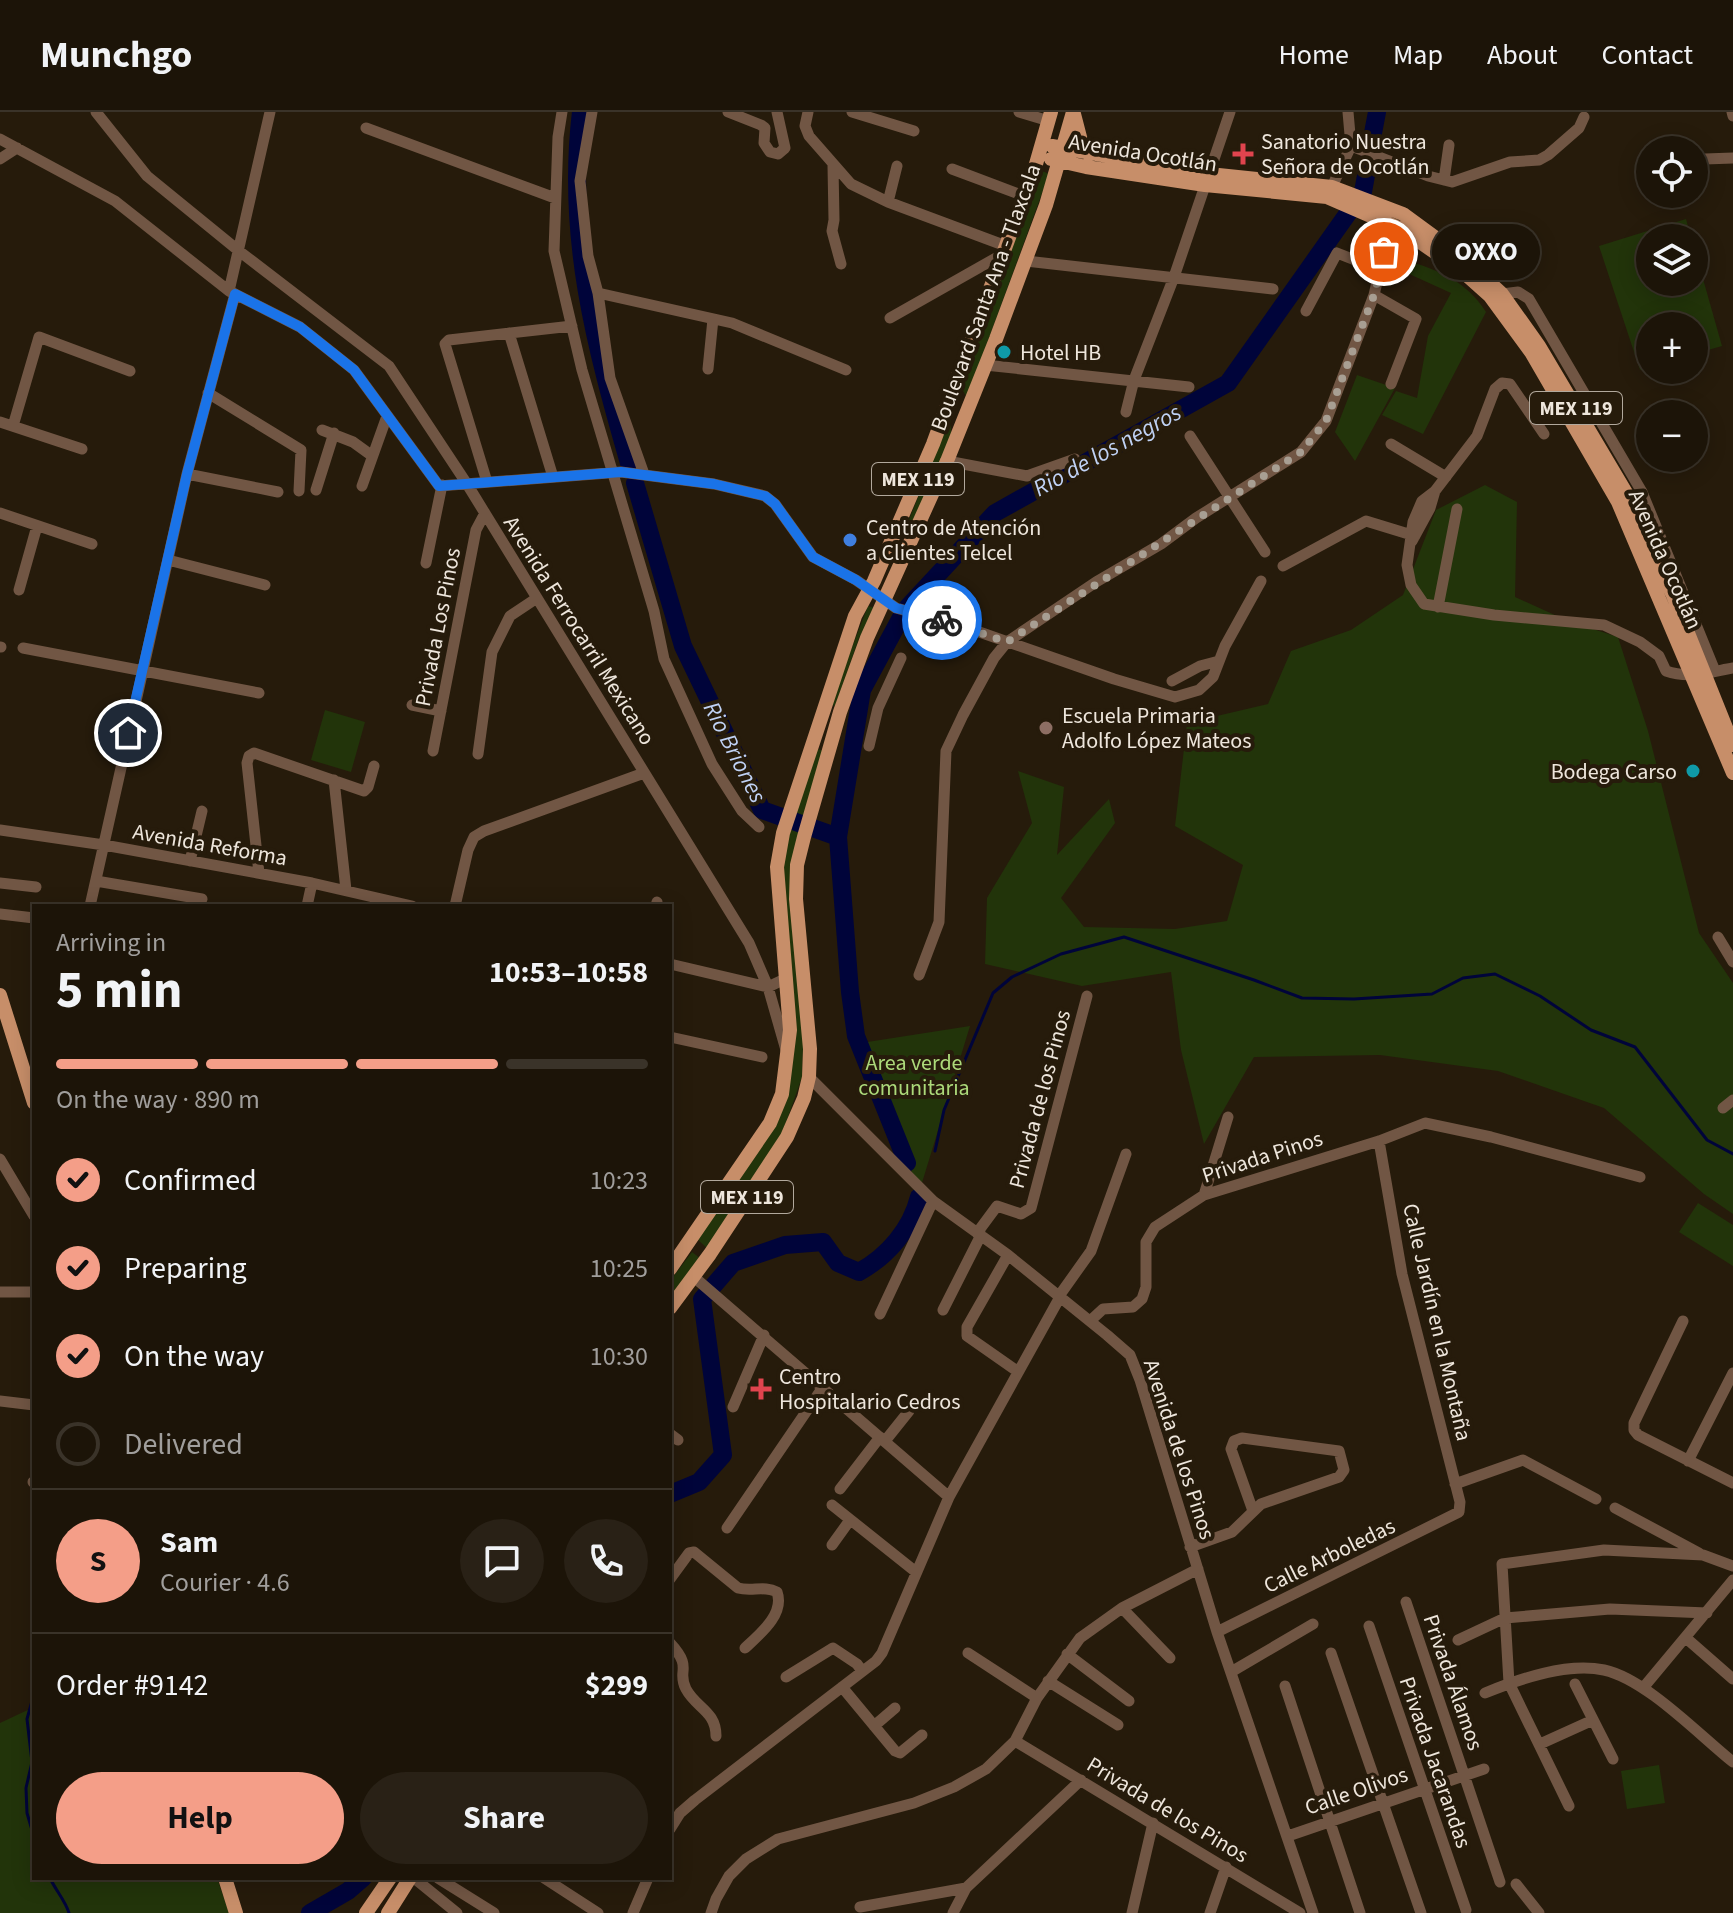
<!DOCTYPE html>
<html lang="en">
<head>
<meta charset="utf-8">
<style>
	body { margin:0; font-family:"Source Sans 3",sans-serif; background:#292116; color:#f1f3f6; height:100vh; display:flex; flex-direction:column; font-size:30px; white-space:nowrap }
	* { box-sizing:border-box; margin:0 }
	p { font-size:26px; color:#a09e9c }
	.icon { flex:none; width:44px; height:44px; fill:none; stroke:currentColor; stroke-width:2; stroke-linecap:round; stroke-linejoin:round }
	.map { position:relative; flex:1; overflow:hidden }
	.sheet { position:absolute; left:32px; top:792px; width:640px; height:976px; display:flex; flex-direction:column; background:#1c1408; border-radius:0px; box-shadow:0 4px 20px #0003,0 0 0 2px #3a3329 }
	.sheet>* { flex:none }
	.tools { position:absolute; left:1636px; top:24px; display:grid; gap:16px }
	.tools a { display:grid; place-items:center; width:72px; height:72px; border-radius:50%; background:#1c1408; box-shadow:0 4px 20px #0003,0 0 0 2px #3a3329; font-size:40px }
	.pin { position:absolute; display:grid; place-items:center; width:68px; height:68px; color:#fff; margin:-34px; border:4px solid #fff; border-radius:50%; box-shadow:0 2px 8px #0007 }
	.courier { position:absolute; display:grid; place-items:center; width:80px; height:80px; margin:-40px; border:6px solid #1a73e8; border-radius:50%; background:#fff; color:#222; box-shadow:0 2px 10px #0007 }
	.bubble { position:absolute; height:56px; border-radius:28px; background:#1c1408; box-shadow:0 4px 20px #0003,0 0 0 2px #3a3329; font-size:26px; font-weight:700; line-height:56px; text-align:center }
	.summary em { font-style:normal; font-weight:700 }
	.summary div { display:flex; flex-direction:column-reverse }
	.summary { display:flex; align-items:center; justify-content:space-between; height:136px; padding:0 24px }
	h1 { font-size:52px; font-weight:700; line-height:60px }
	.bar { display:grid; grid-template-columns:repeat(4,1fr); gap:12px 8px; align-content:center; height:96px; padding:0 24px }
	.bar i { height:10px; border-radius:6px; background:#3a3329 }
	.bar .current { background:#f49e88 }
	.bar p { grid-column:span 4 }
	.line { display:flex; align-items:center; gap:20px; padding:0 24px; border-top:2px solid #3a3329 }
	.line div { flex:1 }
	.round { display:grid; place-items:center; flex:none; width:84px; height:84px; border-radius:42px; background:#292116 }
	ol { padding:0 24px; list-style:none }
	li { display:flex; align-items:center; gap:24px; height:88px }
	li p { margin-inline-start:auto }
	li .icon { padding:8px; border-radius:50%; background:#f49e88; color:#111; stroke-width:4 }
	li:last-child { color:#a09e9c }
	li i { width:44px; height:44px; border:4px solid #3a3329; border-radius:50% }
	.action { display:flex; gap:16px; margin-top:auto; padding:16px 24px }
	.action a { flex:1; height:92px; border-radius:48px; background:#f49e88; color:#111; font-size:32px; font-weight:700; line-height:92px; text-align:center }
	.action a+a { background:#292116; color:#f1f3f6 }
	header { display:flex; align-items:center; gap:48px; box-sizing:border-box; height:112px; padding:0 40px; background:#1c1408; border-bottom:2px solid #3a3329 }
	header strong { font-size:38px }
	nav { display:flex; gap:44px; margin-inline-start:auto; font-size:28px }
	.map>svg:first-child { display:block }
	.green { fill:#22340a }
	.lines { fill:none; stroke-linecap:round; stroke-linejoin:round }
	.stream { stroke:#00043a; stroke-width:3 }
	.river { stroke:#00043a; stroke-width:18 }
	.minor { stroke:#715644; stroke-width:11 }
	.major { stroke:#c78e69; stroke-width:14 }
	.done { stroke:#a89f93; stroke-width:8; stroke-dasharray:0 14.4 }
	.route { stroke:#1a73e8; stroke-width:10 }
	.health-dot { fill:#e0444e; stroke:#261b0b; stroke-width:3 }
	.culture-dot { fill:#0f9aa8; stroke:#261b0b; stroke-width:3 }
	.shop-dot { fill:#3f7fe0; stroke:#261b0b; stroke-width:3 }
	.education-dot { fill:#8d6e63; stroke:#261b0b; stroke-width:3 }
	.labels { text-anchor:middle; stroke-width:8; stroke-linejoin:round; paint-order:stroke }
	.shield { fill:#261b0b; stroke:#b2a99d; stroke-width:2 }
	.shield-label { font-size:20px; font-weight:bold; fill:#eee6dc }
	.poi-label { font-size:22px; fill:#eee6dc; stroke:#261b0b; text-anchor:start }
	.street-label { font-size:22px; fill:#eee6dc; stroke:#261b0b }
	.park-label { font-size:22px; fill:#acd97a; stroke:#261b0b }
	.water-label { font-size:24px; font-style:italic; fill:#c0d2f5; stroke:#261b0b }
</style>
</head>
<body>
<header>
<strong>Munchgo</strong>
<nav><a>Home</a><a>Map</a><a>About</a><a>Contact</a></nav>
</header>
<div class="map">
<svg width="1733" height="1801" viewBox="0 0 1733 1801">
	<rect width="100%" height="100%" fill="#261b0b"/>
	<path class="green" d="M1038,57L1049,62L967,286L960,273L1009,146Z
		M1686,107L1691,126H1650V170H1694V135L1722,234L1694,242V214H1650V255L1640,258L1599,134Z
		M1408,149C1441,159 1467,170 1486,200L1423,322L1382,303L1396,279L1417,286L1428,224L1451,181L1407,161Z
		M1357,263L1395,276L1355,349L1335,320Z
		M951,304V326L911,421L906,415Z
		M1485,373L1517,390L1515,485L1568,509L1618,525L1648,619L1699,821L1733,871V1102L1704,1082L1604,996L1498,959L1380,943L1254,945L1204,1032L1181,938L1171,860L1082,874L985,852L987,786L1032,711L1018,659L1064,675L1057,743L1109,687L1115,711L1061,786L1084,815L1175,817L1227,809L1243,753L1175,714L1187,611L1268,592L1291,539L1351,518L1403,483L1436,398Z
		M868,494L875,496L859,526L836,591L835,594L830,592Z
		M325,598L365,610L351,660L311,648Z
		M811,635L828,640L798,741L804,903L802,965L782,1022L708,1137L697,1127L784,983L779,756Z
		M970,914L921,1074L915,1068L861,931Z
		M1698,1091L1733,1113V1154L1679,1120Z
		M692,1140L701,1147L670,1189V1169Z
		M34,1595V1766H217L229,1801H0V1611Z
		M1659,1653L1665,1691L1627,1697L1621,1659Z"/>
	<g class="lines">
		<path class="stream" d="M935,1039L944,998L993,881L1012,865L1061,842L1124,825L1254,868L1302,886L1354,887L1432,882L1463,866L1495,862L1540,884L1591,918L1635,935L1707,1028L1733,1042
			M32,1589L27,1607L32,1650L26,1676L27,1701L34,1725
			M50,1766C56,1779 65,1788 69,1801"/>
		<path class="river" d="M581,0C566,124 595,233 629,351
			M1370,37L1377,0
			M635,371L683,534L762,698L838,725L850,880L856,924L907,1051
			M838,725L862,578L905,498L995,401L1228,271L1363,80L1369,47
			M670,1382L699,1370L723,1343L702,1187L733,1151L785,1133L823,1130L838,1151L859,1160C888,1144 911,1117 919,1085
			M310,1801L348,1779L363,1766"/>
		<path class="minor" d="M96,0L147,64L239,139L389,254L467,372L749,831L768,875L786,938
			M562,0L558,25L554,139L582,258L654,499L664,547L712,652L742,699L759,715
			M592,0L580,69L588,144L598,181L610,266L644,362
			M728,0L761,13L765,16L764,31L770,40L778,42L785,36L777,0
			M808,0L805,14L809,24L851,72L888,90L1006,134
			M852,0L914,19
			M1019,0L1049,9
			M1732,0L1733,4
			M366,16L555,86
			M0,27L115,89L229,179L300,215L354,258L439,374L621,360L714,372L765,384L775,392L813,445L856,468L896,496L965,515L1114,567L1175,585L1199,578L1213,565L1225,534L1261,469
			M1351,34L1428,64L1452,70L1510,50L1539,48L1548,43L1579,16L1584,5
			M0,47L17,36
			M1705,47L1733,46
			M833,54L834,108L832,119L841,152
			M952,57L1024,84
			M1444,68L1449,33
			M1329,81L1351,34L1348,0
			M888,90L897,54
			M1026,149L1273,177
			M229,179L270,0
			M598,181L732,211L846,258
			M1502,182L1518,180L1529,187L1642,380L1715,559
			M1374,183L1416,207L1391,272
			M1306,199L1337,141L1380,158
			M890,206L1003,142
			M509,221L553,365
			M985,253L1189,275
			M708,257L713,207
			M208,281L301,338L299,379
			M1126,300L1134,268L1174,165L1230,0
			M0,310L82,337
			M13,314L39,225L130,259
			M322,318L353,330L371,343
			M1544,322L1510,272L1502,271L1495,277L1477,324L1435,379L1422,389L1413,410L1407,453L1411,473L1424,492L1494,503L1604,513L1640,530L1659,544L1666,559C1689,567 1710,560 1733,556
			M1190,324L1265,440
			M1391,332L1446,365
			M947,349L1027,364L1075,347
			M187,362L278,380
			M487,370L445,232L449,228L572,214
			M362,374L387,304
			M316,378L334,321
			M0,401L92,432
			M1412,429L1430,396L1435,379
			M168,448L265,473
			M426,451L442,373
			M1283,454L1366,409L1415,424
			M19,478L37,414
			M1438,495L1457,397
			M0,535H1
			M23,536L259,581
			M1172,569L1200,554L1219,549
			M412,593L441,599
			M869,634L878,596L901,546
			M433,639L476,418L485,401
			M478,642L492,540L510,504L537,486
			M334,668L346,778
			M0,718L104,733L312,771L412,794
			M190,749L202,699
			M259,761L247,651L249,644L254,641L364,679L368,675L374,654
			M96,769L202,787
			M0,771L36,775
			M90,794L187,362L235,182
			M307,794L312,771
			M455,794L468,738L474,725L484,719L644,661
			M656,794L657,790
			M0,802L34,806
			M1718,825L1733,850
			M670,852L768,875L787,866
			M919,863L939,810L946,639L963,603L994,546L1007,530L1096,470L1161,432L1196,406L1301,340L1326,309L1374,183L1384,140
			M670,925L762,945
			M809,965L933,1089L1008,1143L1107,1223L1130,1243L1140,1268L1217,1520L1313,1801
			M1723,996L1733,988
			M0,1047L34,1104
			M1204,1083L1228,1005
			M977,1121L997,1094L1021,1102L1031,1096L1087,884
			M1008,1143L967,1215V1224L1017,1259
			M694,1165L949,1385
			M0,1180H34
			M1059,1184L1091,1139L1126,1042
			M943,1198L981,1123
			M880,1202L933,1089
			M1090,1209L1103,1197L1133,1195L1142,1187L1146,1175V1130L1155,1115L1204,1083L1379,1029L1425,1011L1491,1025L1640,1065
			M1683,1209L1634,1311V1318L1638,1323L1733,1371
			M0,1289L34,1293
			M733,1295L764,1223
			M670,1322L678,1328
			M885,1329L909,1299
			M1688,1349L1733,1261
			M33,1370H34
			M1455,1372L1523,1348L1596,1387
			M840,1377L880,1325
			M832,1393L916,1460
			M1615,1396L1699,1441
			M727,1416L823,1275
			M832,1433L850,1408
			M1190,1435L1232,1420L1261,1392L1339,1365L1344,1358L1339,1339L1242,1326L1234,1329L1231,1337L1253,1399
			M670,1467L689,1441L694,1440L738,1476C752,1480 764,1473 777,1480C785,1502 760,1522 745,1536
			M1406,1490L1500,1770
			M1122,1496L1170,1546
			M1369,1514L1466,1798
			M1217,1520L1459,1400L1460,1390L1402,1162L1379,1029
			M1686,1526L1733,1567
			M1458,1528L1505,1506L1610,1497L1707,1501
			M670,1531C694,1557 676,1558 686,1577C696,1596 716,1599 716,1624
			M968,1541L1037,1586
			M1331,1541L1421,1801
			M1067,1542L1129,1589
			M1231,1560L1313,1512
			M786,1565L833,1536L857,1552L862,1559
			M1048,1569L1118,1613
			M1575,1572L1613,1647
			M1285,1574L1360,1801
			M842,1575L895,1639L900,1641L922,1623
			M1643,1576L1733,1468
			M1485,1581C1519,1567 1567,1550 1604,1558C1646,1567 1699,1623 1733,1650
			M874,1614L895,1596
			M1015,1629L1300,1801
			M1540,1632L1593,1608
			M1569,1694L1509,1571L1502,1452L1604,1438L1703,1443L1733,1454
			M670,1717L680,1701L695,1688L876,1549L882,1541L949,1385L1060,1185
			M1288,1724L1484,1657
			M414,1766L457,1801
			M438,1766L494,1801
			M544,1766L598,1801
			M1516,1772L1539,1801
			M860,1795L966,1776
			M633,1801L648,1766
			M711,1801L716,1787L729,1764L746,1747L778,1727L914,1691L954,1675L986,1657L1015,1629L1037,1586L1080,1526L1122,1496L1198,1457
			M953,1801L966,1776L1081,1668
			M1132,1801L1153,1711
			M1210,1801L1226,1755"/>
		<path class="major" d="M1074,2L1081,29L1089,43
			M1052,34L1209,62L1332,75L1403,102L1463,146L1502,182L1539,234L1628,384L1672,481L1733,633
			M1051,47L1086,55L1205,73L1327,85L1401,117L1462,159L1490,184L1531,240L1618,390L1733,661
			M0,883L34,991
			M670,1157L770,1011L782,982L790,918L777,755L783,721L855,504L874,469L933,332L1036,52L1051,0
			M670,1196L710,1142L787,1025L804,986L809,965L810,937L796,787L797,753L804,725L840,600L867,526L947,349L996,227L1046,93L1073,0
			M225,1766L236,1801
			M366,1801L390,1766
			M388,1801L410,1766"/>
	</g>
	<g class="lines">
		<path class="done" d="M942,508L1007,530L1301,340L1326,309L1374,183L1384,140"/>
		<path class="route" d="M128,621L187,362L235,182L300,215L354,258L439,374L621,360L714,372L765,384L775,392L813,445L856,468L896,496L942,508"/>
	</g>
	<g class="health-dot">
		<path d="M1239 30h8v8h8v8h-8v8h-8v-8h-8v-8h8z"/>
		<path d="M757 1265h8v8h8v8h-8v8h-8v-8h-8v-8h8z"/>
	</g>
	<g class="culture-dot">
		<circle cx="1004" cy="240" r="8"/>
		<circle cx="1693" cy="659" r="8"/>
	</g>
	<circle class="shop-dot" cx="850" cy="428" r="8"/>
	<circle class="education-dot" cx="1046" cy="616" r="8"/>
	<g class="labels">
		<g class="shield">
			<rect x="1530" y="280" width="92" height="32" rx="6"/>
			<rect x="872" y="351" width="92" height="32" rx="6"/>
			<rect x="701" y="1069" width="92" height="32" rx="6"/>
		</g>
		<g class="shield-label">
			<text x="1576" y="303">MEX 119</text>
			<text x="918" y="374">MEX 119</text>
			<text x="747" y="1092">MEX 119</text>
		</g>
		<g class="poi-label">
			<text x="1261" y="37">Sanatorio Nuestra<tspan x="1261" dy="25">Señora de Ocotlán</tspan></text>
			<text x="1020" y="248">Hotel HB</text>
			<text x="866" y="423">Centro de Atención<tspan x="866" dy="25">a Clientes Telcel</tspan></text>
			<text x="1062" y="611">Escuela Primaria<tspan x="1062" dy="25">Adolfo López Mateos</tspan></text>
			<text x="1677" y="667" text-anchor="end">Bodega Carso</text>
			<text x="779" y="1272">Centro<tspan x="779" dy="25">Hospitalario Cedros</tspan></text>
		</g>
		<g class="street-label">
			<text transform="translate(1143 40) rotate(9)" y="8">Avenida Ocotlán</text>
			<text transform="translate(985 185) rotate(-70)" y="8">Boulevard Santa Ana - Tlaxcala</text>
			<text transform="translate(1666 447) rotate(66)" y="8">Avenida Ocotlán</text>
			<text transform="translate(437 515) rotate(-79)" y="8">Privada Los Pinos</text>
			<text transform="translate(580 518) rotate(58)" y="8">Avenida Ferrocarril Mexicano</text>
			<text transform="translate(210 732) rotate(10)" y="8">Avenida Reforma</text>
			<text transform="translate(1039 987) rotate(-75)" y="8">Privada de los Pinos</text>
			<text transform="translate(1262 1044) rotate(-18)" y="8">Privada Pinos</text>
			<text transform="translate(1438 1210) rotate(77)" y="8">Calle Jardín en la Montaña</text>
			<text transform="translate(1180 1337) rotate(72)" y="8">Avenida de los Pinos</text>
			<text transform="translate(1329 1443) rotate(-26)" y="8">Calle Arboledas</text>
			<text transform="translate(1454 1570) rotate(71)" y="8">Privada Álamos</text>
			<text transform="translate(1436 1650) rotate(71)" y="8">Privada Jacarandas</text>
			<text transform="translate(1356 1678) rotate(-19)" y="8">Calle Olivos</text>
			<text transform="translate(1168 1697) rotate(31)" y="8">Privada de los Pinos</text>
		</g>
		<g class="park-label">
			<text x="914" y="958">Area verde<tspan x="914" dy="25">comunitaria</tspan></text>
		</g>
		<g class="water-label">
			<text transform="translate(1107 338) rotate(-29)" y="8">Rio de los negros</text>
			<text transform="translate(735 640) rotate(63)" y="8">Rio Briones</text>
		</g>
	</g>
</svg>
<div class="tools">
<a><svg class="icon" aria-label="locate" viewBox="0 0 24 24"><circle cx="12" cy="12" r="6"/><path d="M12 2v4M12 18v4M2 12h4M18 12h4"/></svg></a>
<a><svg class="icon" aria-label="layers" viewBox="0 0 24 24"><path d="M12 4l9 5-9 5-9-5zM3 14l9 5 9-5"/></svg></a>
<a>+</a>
<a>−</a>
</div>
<div class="pin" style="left:1384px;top:140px;background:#ea580c"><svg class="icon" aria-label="bag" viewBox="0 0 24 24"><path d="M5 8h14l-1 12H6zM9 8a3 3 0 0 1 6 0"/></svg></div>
<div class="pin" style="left:128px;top:621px;background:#1f2937"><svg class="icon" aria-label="home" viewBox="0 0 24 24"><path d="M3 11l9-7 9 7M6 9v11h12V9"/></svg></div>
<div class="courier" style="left:942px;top:508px"><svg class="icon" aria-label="bike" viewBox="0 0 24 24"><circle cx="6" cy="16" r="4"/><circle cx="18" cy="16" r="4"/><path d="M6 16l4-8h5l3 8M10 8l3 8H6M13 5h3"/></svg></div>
<div class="bubble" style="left:1432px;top:112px;width:108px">OXXO</div>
<section class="sheet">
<div class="summary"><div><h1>5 min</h1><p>Arriving in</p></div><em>10:53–10:58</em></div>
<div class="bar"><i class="current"></i><i class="current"></i><i class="current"></i><i></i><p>On the way · 890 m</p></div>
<ol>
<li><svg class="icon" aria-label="check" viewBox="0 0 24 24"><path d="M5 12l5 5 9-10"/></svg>Confirmed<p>10:23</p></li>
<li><svg class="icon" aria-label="check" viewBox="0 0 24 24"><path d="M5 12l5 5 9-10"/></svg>Preparing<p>10:25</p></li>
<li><svg class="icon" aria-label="check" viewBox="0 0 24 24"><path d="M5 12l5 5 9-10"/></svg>On the way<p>10:30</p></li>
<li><i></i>Delivered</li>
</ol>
<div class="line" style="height:144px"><b class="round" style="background:#f49e88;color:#111">S</b><div><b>Sam</b><p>Courier · 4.6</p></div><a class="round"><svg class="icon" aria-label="chat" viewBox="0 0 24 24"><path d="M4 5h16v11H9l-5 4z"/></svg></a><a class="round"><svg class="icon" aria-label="phone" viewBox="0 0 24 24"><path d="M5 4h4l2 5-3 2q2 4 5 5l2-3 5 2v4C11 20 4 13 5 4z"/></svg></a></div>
<div class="line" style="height:104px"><div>Order #9142</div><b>$299</b></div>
<div class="action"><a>Help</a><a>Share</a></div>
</section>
</div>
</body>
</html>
